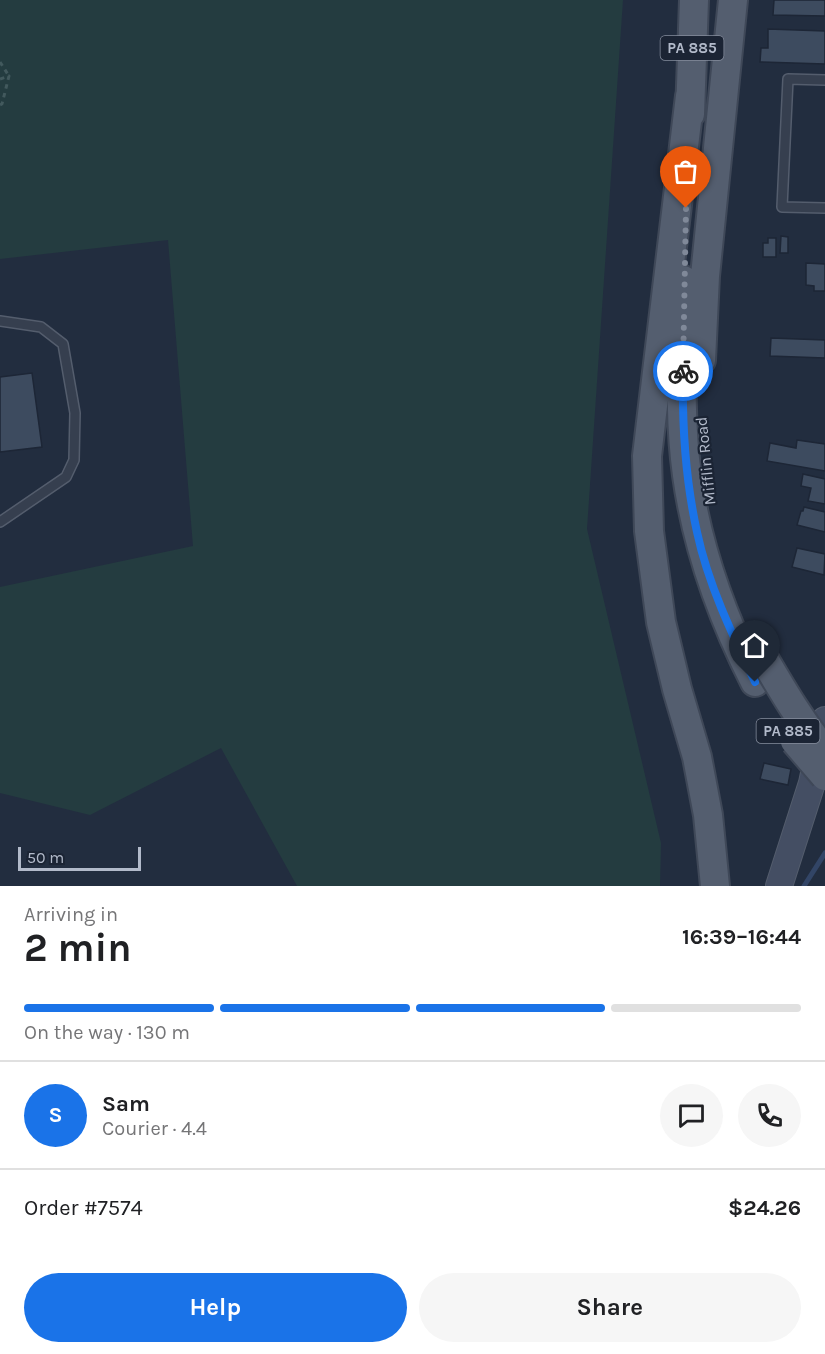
<!DOCTYPE html>
<html lang="en">
<head>
<meta charset="utf-8">
<style>
	body { margin:0; font-family:Karla,sans-serif; background:#f6f6f6; color:#202124; height:100vh; display:flex; flex-direction:column; font-size:22px; white-space:nowrap }
	* { box-sizing:border-box; margin:0 }
	p { font-size:20px; color:#757577 }
	.icon { flex:none; width:33px; height:33px; fill:none; stroke:currentColor; stroke-width:2; stroke-linecap:round; stroke-linejoin:round }
	.map { position:relative; height:886px; overflow:hidden }
	.side { display:flex; flex-direction:column; background:#fff; flex:1 }
	.side>* { flex:none }
	.scale { position:absolute; left:18px; bottom:15px; width:123px; box-sizing:border-box; padding-left:6px; border:3px solid #b2baca; border-top:0; font-size:16px; line-height:21px; white-space:nowrap; color:#b2baca; -webkit-text-stroke:4px #1b2434; paint-order:stroke }
	.pin { position:absolute; display:grid; place-items:center; width:51px; height:51px; color:#fff; margin:-62px -26px; border-radius:50% 50% 50% 0; rotate:-45deg; box-shadow:0 0 6px #0007 }
	.pin .icon { rotate:45deg }
	.courier { position:absolute; display:grid; place-items:center; width:60px; height:60px; margin:-30px; border:4px solid #1a73e8; border-radius:50%; background:#fff; color:#222; box-shadow:0 2px 8px #0007 }
	.head em { font-style:normal; font-weight:700 }
	.head div { display:flex; flex-direction:column-reverse }
	.head { display:flex; align-items:center; justify-content:space-between; height:102px; padding:0 24px }
	h1 { font-size:39px; font-weight:700; line-height:45px }
	.bar { display:grid; grid-template-columns:repeat(4,1fr); gap:9px 6px; align-content:center; height:72px; padding:0 24px }
	.bar i { height:8px; border-radius:4px; background:#e0e0e0 }
	.bar .active { background:#1a73e8 }
	.bar p { grid-column:span 4 }
	.line { display:flex; align-items:center; gap:15px; padding:0 24px; border-top:2px solid #e0e0e0 }
	.line div { flex:1 }
	.round { display:grid; place-items:center; flex:none; width:63px; height:63px; border-radius:32px; background:#f6f6f6 }
	.cta { display:flex; gap:12px; margin-top:auto; padding:12px 24px }
	.cta a { flex:1; height:69px; border-radius:36px; background:#1a73e8; color:#fff; font-size:24px; font-weight:700; line-height:69px; text-align:center }
	.cta a+a { background:#f6f6f6; color:#202124 }
	.map>svg:first-child { display:block }
	.green { fill:#243c40 }
	.lines { fill:none; stroke-linecap:round; stroke-linejoin:round }
	.stream { stroke:#324566; stroke-width:5 }
	.building { fill:#3d4b5f; stroke:#1d2636; stroke-width:1.5 }
	.service-casing { stroke:#545d6d; stroke-width:12 }
	.secondary-casing { stroke:#545d6d; stroke-width:28 }
	.primary-casing { stroke:#3f4858; stroke-width:32 }
	.path { stroke:#42595d; stroke-width:3; stroke-dasharray:4.5 4.5; stroke-linecap:butt }
	.service { stroke:#363f4f; stroke-width:9 }
	.secondary { stroke:#444e63; stroke-width:26 }
	.primary { stroke:#545e6f; stroke-width:28 }
	.primary-bridge-casing { stroke:#3f4858; stroke-width:32; stroke-linecap:butt }
	.primary-bridge { stroke:#545e6f; stroke-width:28 }
	.done { stroke:#808999; stroke-width:6; stroke-dasharray:0 10.8 }
	.route { stroke:#1a73e8; stroke-width:8 }
	.labels { text-anchor:middle; stroke-width:4.5; stroke-linejoin:round; paint-order:stroke }
	.shield { fill:#1b2434; stroke:#858d9d; stroke-width:1.5 }
	.shield-label { font-size:15px; font-weight:bold; fill:#b2baca }
	.street-label { font-size:16px; fill:#b2baca; stroke:#1b2434 }
</style>
</head>
<body>
<div class="map">
<svg width="825" height="886" viewBox="0 0 825 886">
	<rect width="100%" height="100%" fill="#222d3f"/>
	<path class="green" d="M0,0H623L587,529L661,843L660,886H297L221,748L90,815L0,793V587L193,546L168,240L0,259Z"/>
	<g class="lines">
		<path class="stream" d="M804,886L825,853"/>
	</g>
	<path class="building" d="M774,0H825V16L773,15Z
		M768,29L825,31V64L760,62L761,48H768Z
		M781,236L788,237V253H780Z
		M768,238H776V257H763V243H768Z
		M806,263L825,264V291H814V286L806,285Z
		M771,338L825,340V358L770,356Z
		M32,373L42,447L0,452V377Z
		M797,440L825,444V471L767,461L770,443L796,448Z
		M803,474L825,479V504L808,501L811,488L801,486Z
		M804,507L825,512V532L797,525L801,511H803Z
		M797,548L825,554L824,575L792,567Z
		M764,763L791,769L788,785L760,779Z"/>
	<g class="lines">
		<defs>
			<path id="service" d="M825,80L788,79L782,207L825,208
				M0,321L41,327L63,344L75,413L74,460L66,477L0,522"/>
			<path id="secondary" d="M779,886L812,783L825,720"/>
			<path id="primary" d="M690,96L647,456L649,531L661,622L677,689L697,757L708,815L715,886
				M690,114L694,0
				M683,280C683,344 678,411 687,475C697,548 722,617 755,682
				M701,360L705,276L733,0"/>
		</defs>
		<use href="#service" class="service-casing"/>
		<use href="#secondary" class="secondary-casing"/>
		<use href="#primary" class="primary-casing"/>
		<path class="path" d="M0,62L9,76
			M0,79L9,76L2,104L0,105"/>
		<use href="#service" class="service"/>
		<use href="#secondary" class="secondary"/>
		<use href="#primary" class="primary"/>
		<defs>
			<path id="primary-bridge" d="M760,652C780,686 800,721 825,751
				M795,741L825,776"/>
		</defs>
		<use href="#primary-bridge" class="primary-bridge-casing"/>
		<use href="#primary-bridge" class="primary-bridge"/>
	</g>
	<g class="lines">
		<path class="done" d="M683,371L686,208"/>
		<path class="route" d="M683,371C682,425 685,478 697,532C708,584 732,634 755,682"/>
	</g>
	<g class="labels">
		<g class="shield">
			<rect x="660.5" y="36" width="63" height="24" rx="4.5"/>
			<rect x="756.5" y="719" width="63" height="24" rx="4.5"/>
		</g>
		<g class="shield-label">
			<text x="692" y="53">PA 885</text>
			<text x="788" y="736">PA 885</text>
		</g>
		<g class="street-label">
			<text transform="translate(705 461) rotate(-96)" y="6">Mifflin Road</text>
		</g>
	</g>
</svg>
<div class="scale">50 m</div>
<div class="pin" style="left:686px;top:208px;background:#ea580c"><svg class="icon" aria-label="bag" viewBox="0 0 24 24"><path d="M5 8h14l-1 12H6zM9 8a3 3 0 0 1 6 0"/></svg></div>
<div class="pin" style="left:755px;top:682px;background:#1f2937"><svg class="icon" aria-label="home" viewBox="0 0 24 24"><path d="M3 11l9-7 9 7M6 9v11h12V9"/></svg></div>
<div class="courier" style="left:683px;top:371px"><svg class="icon" aria-label="bike" viewBox="0 0 24 24"><circle cx="6" cy="16" r="4"/><circle cx="18" cy="16" r="4"/><path d="M6 16l4-8h5l3 8M10 8l3 8H6M13 5h3"/></svg></div>
</div>
<section class="side">
<div class="head"><div><h1>2 min</h1><p>Arriving in</p></div><em>16:39–16:44</em></div>
<div class="bar"><i class="active"></i><i class="active"></i><i class="active"></i><i></i><p>On the way · 130 m</p></div>
<div class="line" style="height:108px"><b class="round" style="background:#1a73e8;color:#fff">S</b><div><b>Sam</b><p>Courier · 4.4</p></div><a class="round"><svg class="icon" aria-label="chat" viewBox="0 0 24 24"><path d="M4 5h16v11H9l-5 4z"/></svg></a><a class="round"><svg class="icon" aria-label="phone" viewBox="0 0 24 24"><path d="M5 4h4l2 5-3 2q2 4 5 5l2-3 5 2v4C11 20 4 13 5 4z"/></svg></a></div>
<div class="line" style="height:78px"><div>Order #7574</div><b>$24.26</b></div>
<div class="cta"><a>Help</a><a>Share</a></div>
</section>
</body>
</html>
